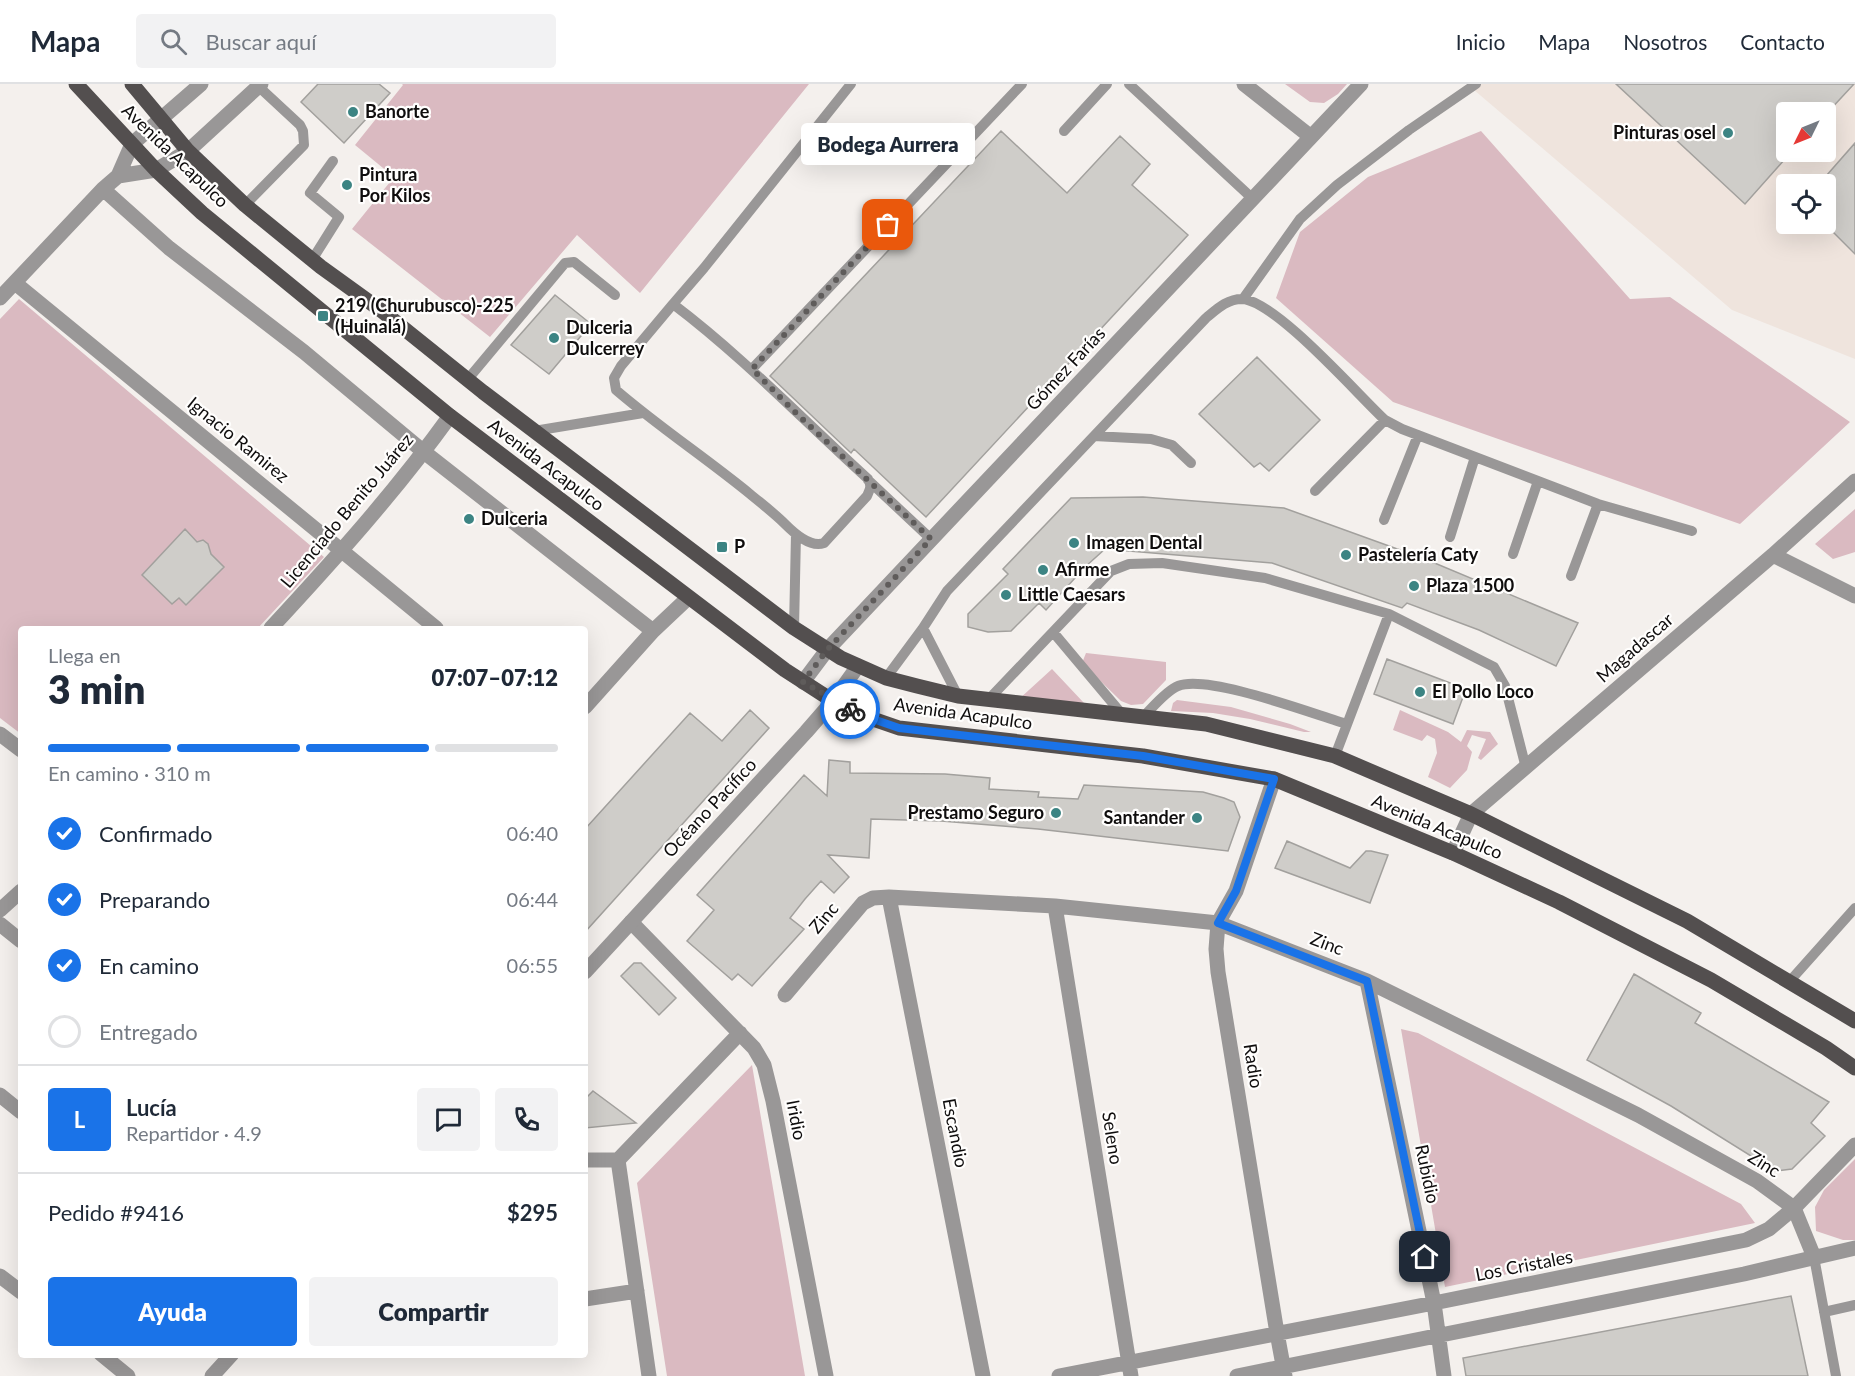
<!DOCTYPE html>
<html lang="es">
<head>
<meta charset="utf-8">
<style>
	body { margin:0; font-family:Lato,sans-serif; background:#f2f2f3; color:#1f2937; height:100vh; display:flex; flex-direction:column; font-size:22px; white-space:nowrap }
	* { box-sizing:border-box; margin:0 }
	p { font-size:20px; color:#747a83 }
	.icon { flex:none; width:33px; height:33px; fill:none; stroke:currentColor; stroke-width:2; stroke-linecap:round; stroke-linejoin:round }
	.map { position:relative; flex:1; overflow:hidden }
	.details { position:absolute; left:18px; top:542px; width:570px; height:732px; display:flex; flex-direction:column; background:#fff; border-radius:6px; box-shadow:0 6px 24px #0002 }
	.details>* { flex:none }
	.needle { width:39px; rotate:227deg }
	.buttons { position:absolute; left:1776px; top:18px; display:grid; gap:12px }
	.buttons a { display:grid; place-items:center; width:60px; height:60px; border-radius:6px; background:#fff; box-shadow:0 6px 24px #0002; font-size:30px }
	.pin { position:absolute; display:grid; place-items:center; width:51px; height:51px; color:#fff; margin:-26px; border-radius:12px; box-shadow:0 3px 9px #0006 }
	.courier { position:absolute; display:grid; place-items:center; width:60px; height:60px; margin:-30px; border:4px solid #1a73e8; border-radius:50%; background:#fff; color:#222; box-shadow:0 2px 8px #0007 }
	.bubble { position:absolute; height:42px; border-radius:6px; background:#fff; box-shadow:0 6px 24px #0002; font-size:20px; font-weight:800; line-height:42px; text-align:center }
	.head em { font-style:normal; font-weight:800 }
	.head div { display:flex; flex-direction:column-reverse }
	.head { display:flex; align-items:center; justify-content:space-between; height:102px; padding:0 30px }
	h1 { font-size:39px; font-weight:800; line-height:45px }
	.bar { display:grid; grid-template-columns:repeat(4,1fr); gap:9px 6px; align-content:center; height:72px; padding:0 30px }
	.bar i { height:8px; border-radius:4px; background:#e0e1e3 }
	.bar .current { background:#1a73e8 }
	.bar p { grid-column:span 4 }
	.line { display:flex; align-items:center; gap:15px; padding:0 30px; border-top:2px solid #e0e1e3 }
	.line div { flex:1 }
	.round { display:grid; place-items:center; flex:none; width:63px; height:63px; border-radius:6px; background:#f2f2f3 }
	ol { padding:0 30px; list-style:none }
	li { display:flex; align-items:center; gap:18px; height:66px }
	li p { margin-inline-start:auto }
	li .icon { padding:6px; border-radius:50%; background:#1a73e8; color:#fff; stroke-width:4 }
	li:last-child { color:#747a83 }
	li i { width:33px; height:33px; border:3px solid #e0e1e3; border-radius:50% }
	.primary-button { display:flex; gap:12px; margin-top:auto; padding:12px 30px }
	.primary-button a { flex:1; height:69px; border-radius:6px; background:#1a73e8; color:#fff; font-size:24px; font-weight:800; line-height:69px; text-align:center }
	.primary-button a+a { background:#f2f2f3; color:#1f2937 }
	header { display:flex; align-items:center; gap:36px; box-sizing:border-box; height:84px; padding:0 30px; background:#fff; border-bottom:2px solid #e0e1e3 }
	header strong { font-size:28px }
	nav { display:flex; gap:33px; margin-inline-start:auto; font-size:21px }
	.search { width:420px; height:54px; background:#f2f2f3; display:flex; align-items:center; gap:15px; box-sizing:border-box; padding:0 21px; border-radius:6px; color:#747a83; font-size:22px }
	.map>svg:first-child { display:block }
	.built { fill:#efe4dd; fill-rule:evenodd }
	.green { fill:#dabac1 }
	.building { fill:#cfcdc9; stroke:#a2a09d; stroke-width:1.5 }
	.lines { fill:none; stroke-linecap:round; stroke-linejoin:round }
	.service { stroke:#999797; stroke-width:10 }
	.minor { stroke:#999797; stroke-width:15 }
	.tertiary { stroke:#999797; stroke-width:15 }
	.primary { stroke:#534f4f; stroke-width:15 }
	.done { stroke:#5f5c5b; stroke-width:6; stroke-dasharray:0 10.8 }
	.route { stroke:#1a73e8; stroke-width:8 }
	.poi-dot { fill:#3c8483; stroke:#fffefd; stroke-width:2 }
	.labels { text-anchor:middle; stroke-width:4.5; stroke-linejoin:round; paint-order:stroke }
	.poi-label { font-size:18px; font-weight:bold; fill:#0f0d0d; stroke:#fffefd; text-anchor:start }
	.street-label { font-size:18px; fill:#0f0d0d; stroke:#fffefd }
</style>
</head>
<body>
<header>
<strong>Mapa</strong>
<div class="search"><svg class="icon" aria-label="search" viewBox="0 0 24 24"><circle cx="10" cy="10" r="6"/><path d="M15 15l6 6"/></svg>Buscar aquí</div>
<nav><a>Inicio</a><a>Mapa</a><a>Nosotros</a><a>Contacto</a></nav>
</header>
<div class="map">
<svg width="1855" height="1292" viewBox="0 0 1855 1292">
	<rect width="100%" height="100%" fill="#f4f0ed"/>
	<path class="built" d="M1467,0H1855V275L1732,226ZM1786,28H1826V68H1786ZM1786,100H1826V140H1786Z"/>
	<path class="green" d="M402,0H809L640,209L577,151L490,253L352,145L394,93L355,61L403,1Z
		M1285,0H1347L1338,10L1324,19L1310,18Z
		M1481,47L1630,215L1670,213L1850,338L1740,440L1393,318L1276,214L1300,148L1368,93Z
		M19,215L324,473L258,544H21V650L0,634V235Z
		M1855,425V468L1833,475L1815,460Z
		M1086,569L1166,578V596L1143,620L1131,621L1121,617L1082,579Z
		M1052,585L1084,619L1018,616Z
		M1177,616L1231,623L1290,640L1311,648H1304L1250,635L1213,629L1171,627L1173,619Z
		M1400,626L1448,648L1461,658L1467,646L1490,648L1498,660L1481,676L1478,674L1486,655L1472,651L1467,662L1472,668L1467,686L1450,704L1428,693L1437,669L1435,655L1427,651L1422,657L1393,646Z
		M1401,945L1418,949L1741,1120L1755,1139L1445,1203Z
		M752,981L805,1292H667L637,1099Z
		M1855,1075V1156H1843L1816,1147L1815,1123L1824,1106Z"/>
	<path class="building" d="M318,0H379L390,9L344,59L301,18Z
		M1616,0H1854L1828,28H1786V74L1745,120Z
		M1001,47L1067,109L1120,52L1150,80L1132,101L1188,151L926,433L854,365L851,369L770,292Z
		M1855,59V170L1826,141V92Z
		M555,211L591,240L549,290L511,261Z
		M1257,273L1320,336L1269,387L1260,379L1254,383L1199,330Z
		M1143,413L1284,424L1425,475L1578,539L1556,582L1479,546L1407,519L1402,524L1272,479L1105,465L1085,483L1046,526L1039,519L1011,547L988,548L968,543V530L1008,490L1003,485L1071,414Z
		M185,445L197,458L203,456L208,460L211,470L224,483L186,521L179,514L172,520L142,491Z
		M1387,575L1466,605L1453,640L1374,610Z
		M750,626L769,644L585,848V745L690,629L722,657Z
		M829,676L850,678V689L945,690L990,694L989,705L1039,708L1038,713L1078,715L1084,701L1203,708L1224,714L1234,718L1240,733L1228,767L1038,745L941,737L871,735L869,774L828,771L849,793L834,809L821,797L805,815L790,834L804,845L752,902L738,890L732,896L687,857L714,826L697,811L804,691L827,712Z
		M1287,757L1350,784L1366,767H1371L1388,771L1370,819L1275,784Z
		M634,879H641L676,914L659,931L621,892Z
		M1634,890L1701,929L1695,939L1829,1018L1811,1039L1825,1052L1792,1085L1775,1087L1671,1022L1587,976Z
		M593,1007L636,1039L585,1044V1015Z
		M1791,1212L1808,1292H1466L1463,1274Z"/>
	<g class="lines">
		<path class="service" d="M1129,0L1253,115
			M1064,47L1107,0
			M245,121L304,61L303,47L300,41L258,2
			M312,176L339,133L310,109L333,77
			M1243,215L1300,135L1337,101L1409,46L1476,0
			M673,220L621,282L614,294L616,306C659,343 706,374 750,410C762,420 774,429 785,440C794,449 810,464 824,459L867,412C870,405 872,402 868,395C803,336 743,273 673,220L704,184L851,0
			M752,285L1022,0
			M468,295L565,179L574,178L615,211
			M534,347L643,329
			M1094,352L1151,355L1172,361L1191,379
			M868,396L931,455
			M1315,407L1385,336
			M1384,436L1418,351
			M1450,453L1475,373
			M1513,470L1538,397
			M1571,492L1598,420
			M794,544L796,450
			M923,544L958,612
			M1053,548L1121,629
			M886,594L923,544L947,507L1206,234C1217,225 1227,215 1242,215C1276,217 1357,310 1385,336L1402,345L1598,420L1692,447
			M989,615L1111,487L1129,480L1162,479L1265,494L1389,530L1494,583L1505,602L1526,684
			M1144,632C1152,624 1167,606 1178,602C1208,590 1313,630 1347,640
			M1335,672L1389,530
			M1789,898L1855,824
			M1814,1173L1836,1292
			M1824,1228L1855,1221"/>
		<path class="minor" d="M1244,0L1311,53
			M118,92L156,86L188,67L261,0
			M103,105L169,164L304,268L424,368L653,547
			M15,199L436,544
			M0,214L103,105L118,92L132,60L201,0
			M1773,471L1855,512
			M271,544C334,476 396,407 450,332
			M803,598L827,566L1361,0
			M585,623L653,547L688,514
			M0,650L21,666
			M1274,695L1236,807L1218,839L1216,865L1218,888L1277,1249L1285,1292
			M1453,769L1471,730L1773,471L1855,397
			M889,813L983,1292
			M1055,822L1131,1292
			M0,826L21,807
			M631,838L754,964L764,981L773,1017L826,1292
			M0,840L21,857
			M1367,897L1434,1219L1444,1292
			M785,911L863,819L873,814L889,813L1055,822L1218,839L1367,897L1638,1031L1757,1097L1794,1124L1814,1173
			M0,1011L21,1028
			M585,1076H618
			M0,1192L21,1208
			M585,1215L637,1207
			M101,1270L128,1292
			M649,1292L618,1076L740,949
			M1059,1292L1434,1219L1746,1156L1769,1145L1794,1124L1855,1061
			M1237,1292L1744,1190L1855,1164"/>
		<path class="tertiary" d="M585,888L806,648L833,617L858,582
			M212,1292L232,1270"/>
		<path class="primary" d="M76,0L156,86L202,129L450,332L785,586L833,617L867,633L899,644L1143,672L1274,695L1453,769L1559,818L1711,896L1826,964L1855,984
			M132,0L188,67L245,121L321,183L382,227L483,308L794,544L841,574L886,594L917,602L958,612L1206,640L1335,672L1471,730L1687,837L1855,937"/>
	</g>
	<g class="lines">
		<path class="done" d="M850,625L803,598L827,566L931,455L798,331L752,285L888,141"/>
		<path class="route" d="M850,625L867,633L899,644L1143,672L1274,695L1236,807L1218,839L1367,897L1425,1173"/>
	</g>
	<g class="poi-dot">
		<circle cx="353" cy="28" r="6"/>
		<circle cx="1728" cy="49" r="6"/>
		<circle cx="347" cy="101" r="6"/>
		<rect x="317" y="226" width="12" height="12" rx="3"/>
		<circle cx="554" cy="254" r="6"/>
		<circle cx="469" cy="435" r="6"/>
		<circle cx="1074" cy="459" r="6"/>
		<rect x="716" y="457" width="12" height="12" rx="3"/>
		<circle cx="1346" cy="471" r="6"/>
		<circle cx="1043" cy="486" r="6"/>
		<circle cx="1414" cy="502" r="6"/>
		<circle cx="1006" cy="511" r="6"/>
		<circle cx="1420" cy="608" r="6"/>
		<circle cx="1056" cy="729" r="6"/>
		<circle cx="1197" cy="734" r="6"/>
	</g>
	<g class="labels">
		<g class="poi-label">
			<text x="365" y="34">Banorte</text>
			<text x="1716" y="55" text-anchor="end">Pinturas osel</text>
			<text x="359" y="97">Pintura<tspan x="359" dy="21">Por Kilos</tspan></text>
			<text x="335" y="228">219 (Churubusco)-225<tspan x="335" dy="21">(Huinalá)</tspan></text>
			<text x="566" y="250">Dulceria<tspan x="566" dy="21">Dulcerrey</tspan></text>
			<text x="481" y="441">Dulceria</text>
			<text x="1086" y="465">Imagen Dental</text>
			<text x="734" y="469">P</text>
			<text x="1358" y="477">Pastelería Caty</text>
			<text x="1055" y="492">Afirme</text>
			<text x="1426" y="508">Plaza 1500</text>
			<text x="1018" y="517">Little Caesars</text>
			<text x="1432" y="614">El Pollo Loco</text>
			<text x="1044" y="735" text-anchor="end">Prestamo Seguro</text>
			<text x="1185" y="740" text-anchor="end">Santander</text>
		</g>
		<g class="street-label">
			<text transform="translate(175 72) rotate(44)" y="6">Avenida Acapulco</text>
			<text transform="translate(1066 285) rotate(-47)" y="6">Gómez Farías</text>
			<text transform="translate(238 356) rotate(39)" y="6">Ignacio Ramirez</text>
			<text transform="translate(546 381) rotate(37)" y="6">Avenida Acapulco</text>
			<text transform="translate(347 427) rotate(-50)" y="6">Licenciado Benito Juárez</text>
			<text transform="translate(1635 564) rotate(-41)" y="6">Magadascar</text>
			<text transform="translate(963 630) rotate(8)" y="6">Avenida Acapulco</text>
			<text transform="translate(710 724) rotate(-47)" y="6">Océano Pacífico</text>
			<text transform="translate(1437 743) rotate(23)" y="6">Avenida Acapulco</text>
			<text transform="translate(824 834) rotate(-50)" y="6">Zinc</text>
			<text transform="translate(1327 860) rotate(21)" y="6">Zinc</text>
			<text transform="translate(1253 982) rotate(81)" y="6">Radio</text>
			<text transform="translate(796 1036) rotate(79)" y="6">Iridio</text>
			<text transform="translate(955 1049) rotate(79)" y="6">Escandio</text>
			<text transform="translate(1112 1054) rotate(81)" y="6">Seleno</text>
			<text transform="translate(1764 1080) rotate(32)" y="6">Zinc</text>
			<text transform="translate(1427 1090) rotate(78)" y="6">Rubidio</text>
			<text transform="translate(1524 1182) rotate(-11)" y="6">Los Cristales</text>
		</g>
	</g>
</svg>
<div class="buttons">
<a><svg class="needle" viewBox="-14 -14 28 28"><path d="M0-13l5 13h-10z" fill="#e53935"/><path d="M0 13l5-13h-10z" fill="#747a83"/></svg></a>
<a><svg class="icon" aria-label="locate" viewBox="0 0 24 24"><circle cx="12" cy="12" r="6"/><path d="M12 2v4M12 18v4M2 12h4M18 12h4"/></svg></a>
</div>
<div class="pin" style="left:888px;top:141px;background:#ea580c"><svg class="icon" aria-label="bag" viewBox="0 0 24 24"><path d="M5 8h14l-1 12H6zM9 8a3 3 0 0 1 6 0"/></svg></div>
<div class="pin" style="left:1425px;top:1173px;background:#1f2937"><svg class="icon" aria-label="home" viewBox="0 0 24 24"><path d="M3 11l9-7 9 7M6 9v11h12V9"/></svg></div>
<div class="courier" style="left:850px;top:625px"><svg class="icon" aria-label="bike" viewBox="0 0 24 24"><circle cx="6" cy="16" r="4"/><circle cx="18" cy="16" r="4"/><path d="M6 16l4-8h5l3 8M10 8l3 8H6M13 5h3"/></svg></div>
<div class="bubble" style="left:801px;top:39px;width:174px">Bodega Aurrera</div>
<section class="details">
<div class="head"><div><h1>3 min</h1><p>Llega en</p></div><em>07:07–07:12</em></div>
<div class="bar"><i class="current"></i><i class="current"></i><i class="current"></i><i></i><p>En camino · 310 m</p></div>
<ol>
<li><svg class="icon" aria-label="check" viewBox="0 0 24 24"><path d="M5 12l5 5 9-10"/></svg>Confirmado<p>06:40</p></li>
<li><svg class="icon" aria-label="check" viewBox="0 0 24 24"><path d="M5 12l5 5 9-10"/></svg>Preparando<p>06:44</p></li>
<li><svg class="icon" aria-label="check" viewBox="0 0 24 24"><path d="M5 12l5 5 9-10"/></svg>En camino<p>06:55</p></li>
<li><i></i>Entregado</li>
</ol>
<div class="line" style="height:108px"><b class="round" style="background:#1a73e8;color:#fff">L</b><div><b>Lucía</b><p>Repartidor · 4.9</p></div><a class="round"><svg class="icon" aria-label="chat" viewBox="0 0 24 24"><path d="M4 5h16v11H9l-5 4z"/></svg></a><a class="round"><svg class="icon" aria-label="phone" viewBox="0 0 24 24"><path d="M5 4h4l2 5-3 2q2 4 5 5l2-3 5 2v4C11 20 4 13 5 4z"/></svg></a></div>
<div class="line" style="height:78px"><div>Pedido #9416</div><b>$295</b></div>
<div class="primary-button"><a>Ayuda</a><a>Compartir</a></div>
</section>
</div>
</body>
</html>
